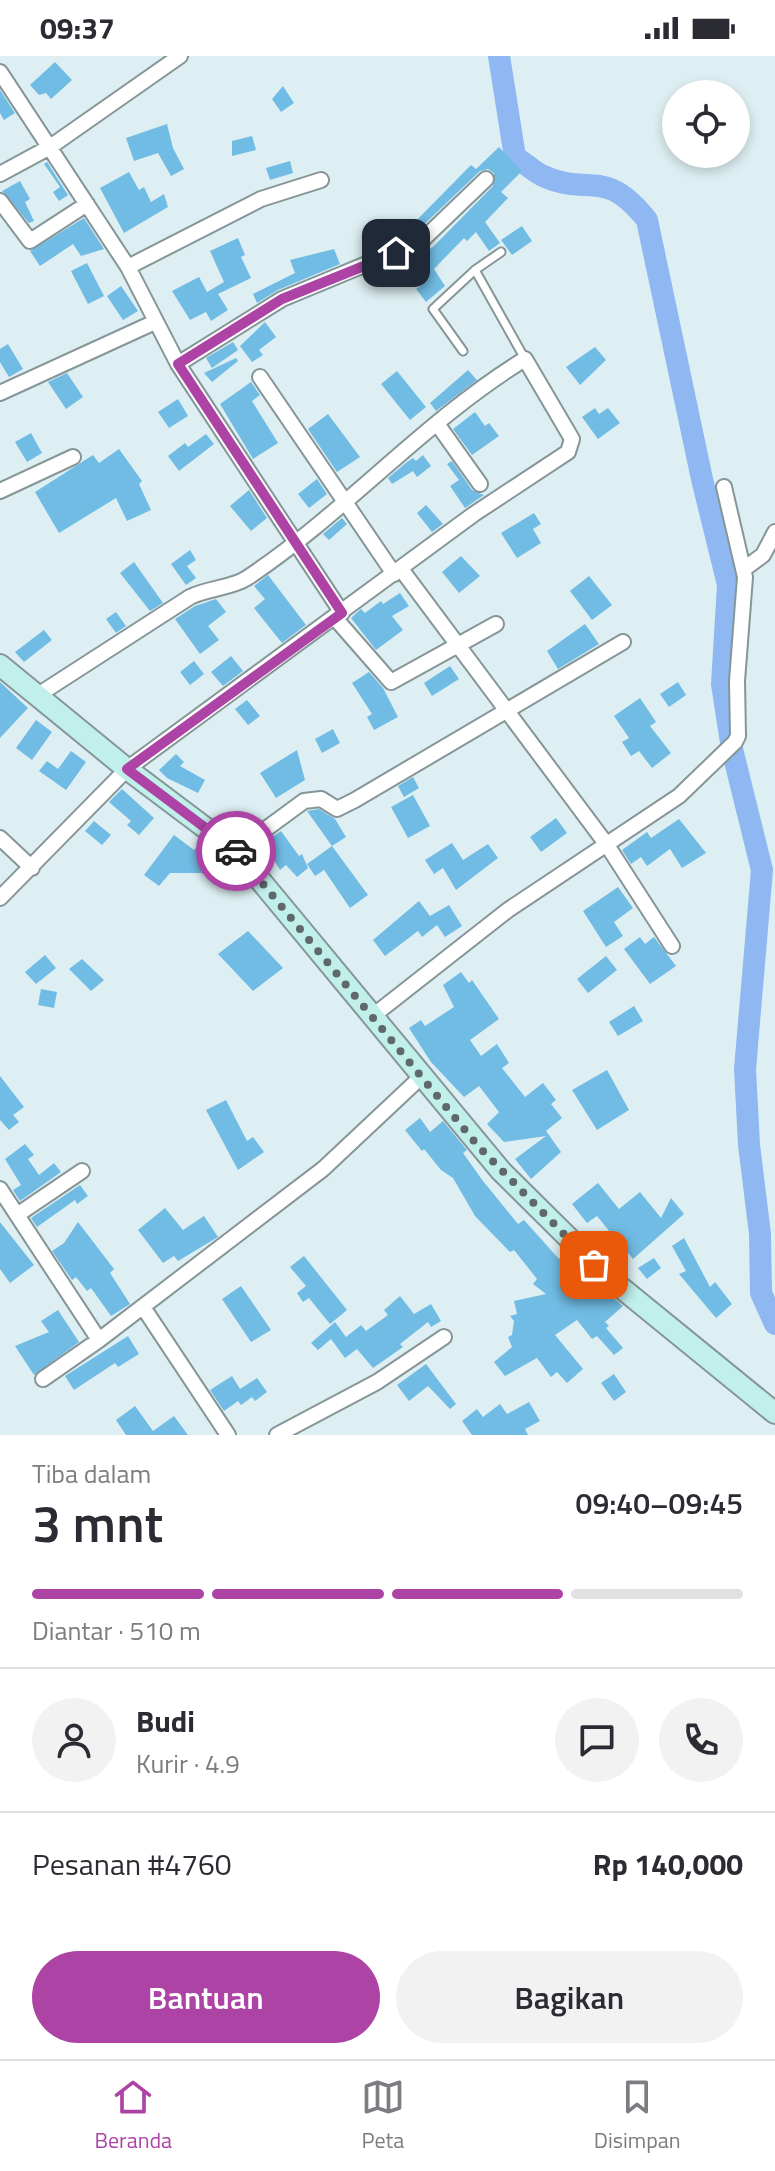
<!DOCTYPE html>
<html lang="id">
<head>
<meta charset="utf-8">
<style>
	body { margin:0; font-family:"Titillium Web",sans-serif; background:#f2f2f3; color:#2b2b33; height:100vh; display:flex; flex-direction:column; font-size:30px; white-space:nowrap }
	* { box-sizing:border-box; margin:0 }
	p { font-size:26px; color:#7c7c81 }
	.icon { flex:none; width:44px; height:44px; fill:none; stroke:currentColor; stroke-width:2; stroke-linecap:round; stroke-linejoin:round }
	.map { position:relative; height:1379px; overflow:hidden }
	.side { display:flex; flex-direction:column; background:#fff; flex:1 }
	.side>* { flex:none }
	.tools { position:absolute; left:662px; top:24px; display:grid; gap:16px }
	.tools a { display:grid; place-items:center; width:88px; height:88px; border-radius:50%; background:#fff; box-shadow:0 4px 12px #0003; font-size:40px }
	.pin { position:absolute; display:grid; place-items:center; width:68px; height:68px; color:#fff; margin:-34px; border-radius:16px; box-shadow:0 4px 12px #0006 }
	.courier { position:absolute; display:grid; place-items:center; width:80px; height:80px; margin:-40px; border:6px solid #ac43a5; border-radius:50%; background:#fff; color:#222; box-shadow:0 2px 10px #0007 }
	.head em { font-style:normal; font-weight:600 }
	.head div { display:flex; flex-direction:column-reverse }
	.head { display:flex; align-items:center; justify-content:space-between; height:136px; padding:0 32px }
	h1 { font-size:52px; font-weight:600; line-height:60px }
	.bar { display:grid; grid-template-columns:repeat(4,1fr); gap:12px 8px; align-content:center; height:96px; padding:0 32px }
	.bar i { height:10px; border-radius:6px; background:#e1e1e2 }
	.bar .current { background:#ac43a5 }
	.bar p { grid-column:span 4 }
	.line { display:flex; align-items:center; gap:20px; padding:0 32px; border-top:2px solid #e1e1e2 }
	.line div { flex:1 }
	.round { display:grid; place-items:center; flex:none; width:84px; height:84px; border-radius:42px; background:#f2f2f3 }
	.primary-button { display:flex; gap:16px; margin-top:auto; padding:16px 32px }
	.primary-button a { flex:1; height:92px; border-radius:48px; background:#ac43a5; color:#fff; font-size:32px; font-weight:600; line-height:92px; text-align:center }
	.primary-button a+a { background:#f2f2f3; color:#2b2b33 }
	.status { display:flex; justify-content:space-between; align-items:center; height:56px; padding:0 40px; background:#fff; direction:ltr }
	.status svg { height:22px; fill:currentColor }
	.tab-bar { display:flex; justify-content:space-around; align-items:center; height:112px; border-top:2px solid #e1e1e2; background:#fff; font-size:22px; color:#7c7c81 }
	.tab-bar a { display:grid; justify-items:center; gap:4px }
	.tab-bar .current { color:#ac43a5 }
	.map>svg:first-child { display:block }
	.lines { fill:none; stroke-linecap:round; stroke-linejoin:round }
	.river { stroke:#8fb8f2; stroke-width:22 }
	.building { fill:#71bce4 }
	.lane-casing { stroke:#869698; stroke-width:11 }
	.street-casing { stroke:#869698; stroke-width:18 }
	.secondary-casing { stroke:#869698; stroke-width:24 }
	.lane { stroke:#fff; stroke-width:7 }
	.street { stroke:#fff; stroke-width:14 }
	.secondary { stroke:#c1efea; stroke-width:20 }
	.done { stroke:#5f696b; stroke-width:8; stroke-dasharray:0 14.4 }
	.route { stroke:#ac43a5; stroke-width:10 }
</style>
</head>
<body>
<div class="status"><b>09:37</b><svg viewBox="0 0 49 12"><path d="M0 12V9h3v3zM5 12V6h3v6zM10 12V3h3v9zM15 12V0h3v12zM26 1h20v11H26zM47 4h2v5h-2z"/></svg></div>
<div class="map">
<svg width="775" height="1379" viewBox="0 0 775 1379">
	<rect width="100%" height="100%" fill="#ddeff2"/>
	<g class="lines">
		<path class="river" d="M499,0L515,101C524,106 532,114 541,119C589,142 603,109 647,164L702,423L728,529L722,628L732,693L762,814L745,1013L749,1089L760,1178L761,1237L775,1268"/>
	</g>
	<path class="building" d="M55,6L72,24L51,43L46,37L39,39L30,29Z
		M283,30L294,47L281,56L272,43Z
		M0,34L15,57L4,64L0,57Z
		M167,68L173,92L184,113L171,120L158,97L134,105L126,82Z
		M252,80L256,94L232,100V85Z
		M499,91L522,115L501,136L508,142L485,166L500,187L489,195L476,176L467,185L464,182L434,213L445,230L426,246L416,233L422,229L403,206L416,202L433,191L493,130L494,117L488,113L480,115L412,180L405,176L471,109L476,113Z
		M290,105L293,117L270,124L266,112Z
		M47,106L68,139L59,145L53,136L60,131L44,108Z
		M129,116L139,134L144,131L151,146L164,138L168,151L124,177L100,132Z
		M20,125L30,143L25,146L34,165L29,167L2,135Z
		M84,162L104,193L81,200L73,188L40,210L30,195Z
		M522,170L532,185L512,199L501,184Z
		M238,182L245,199L241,201L251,222L218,238L228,254L211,265L206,256L190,264L172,235L199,221L207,236L224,226L210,195Z
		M334,193L340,208L278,234L257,247L253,238L295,217L290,204Z
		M87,207L104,240L88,248L71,215Z
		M121,230L138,255L123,264L107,240Z
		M265,266L276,281L259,294L263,299L252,306L240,290Z
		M233,286L238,294L212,312L206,302Z
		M8,288L23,313L9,321L0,306V293Z
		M595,291L606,304L580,329L566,311Z
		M236,302L238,305L212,326L204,317Z
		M468,314L477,324L436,355L430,347Z
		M397,315L426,351L410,364L381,328Z
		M67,317L83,341L66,353L48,326Z
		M251,326L260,339L252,345L278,387L253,403L220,348Z
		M178,343L188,360L169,372L158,356Z
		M595,352L599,358L608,352L620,367L598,383L582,361Z
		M475,356L485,370L489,367L499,380L472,399L453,373Z
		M328,358L360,401L337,416L308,373Z
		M31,377L42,397L27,406L15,386Z
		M206,378L214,388L179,415L168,400L185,387L188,391Z
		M119,393L142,425L139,428L151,454L127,465L116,442L59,477L35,436L93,399L99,407Z
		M423,399L431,410L417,421L413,415L392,428L388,422L407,406L413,402L416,405Z
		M452,405L472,434L484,439L465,452L450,430L459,424L447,408Z
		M317,423L327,438L309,452L298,438Z
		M249,434L267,462L251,475L230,450Z
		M426,449L443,468L432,476L417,457Z
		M534,457L541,468L533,473L541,487L517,502L501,477Z
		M342,462L347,468L329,484L323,478Z
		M190,494L196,504L187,510L196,522L186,529L171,508Z
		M461,500L480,520L459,537L442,516Z
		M134,506L163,547L150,555L120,517Z
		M268,519L306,569L282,587L254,552L265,543L254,530Z
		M589,520L612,549L592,564L570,535Z
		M400,537L409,550L392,560L403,574L376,594L351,562L361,553L365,557L381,545L383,548Z
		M216,543L226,556L208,570L219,584L200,598L175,563L195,550Z
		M116,556L126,570L116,577L106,563Z
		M585,568L599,588L558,613L547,595Z
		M44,574L52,584L24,606L15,596Z
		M231,600L243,615L223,630L211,616Z
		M194,605L204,618L190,629L180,616Z
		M450,610L459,623L432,640L424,627Z
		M369,616L383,632L398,661L374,674L367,661L372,658L352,627Z
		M0,626L28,652L0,682Z
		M678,626L686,639L669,651L660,638Z
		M640,642L656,666L650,670L671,697L652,712L639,695L631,700L622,686L629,682L614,660Z
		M247,644L260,660L248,669L235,653Z
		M36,664L52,676L32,704L16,692Z
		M333,673L340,687L322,697L315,683Z
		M297,694L305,724L276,742L260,717Z
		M71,695L86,706L66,734L39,715L47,705L58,713Z
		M176,698L184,706L180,710L205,724L198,737L167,722L159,714Z
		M413,721L419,732L404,741L398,730Z
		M122,733L154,762L139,779L127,769L131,765L109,746Z
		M413,739L430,770L408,782L391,751Z
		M319,753L335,763L346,781L332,790L307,755Z
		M556,762L567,777L541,796L530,781Z
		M679,763L706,797L682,812L670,793L647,810L641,801L631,808L622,794L647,776L651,782Z
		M94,765L111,779L102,789L85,775Z
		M281,775L299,800L302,798L308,812L297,821L286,809L280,814L263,787Z
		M174,779L194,794L202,786L223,802L215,817H170L159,830L144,819Z
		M452,787L463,804L488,788L498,802L456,834L443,812L434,818L425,804Z
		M332,790L368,839L350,852L324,814L315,820L307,808Z
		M618,831L633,852L614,866L623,880L606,891L583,855Z
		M419,845L430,860L449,849L462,870L445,881L437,869L422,881L418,875L385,900L373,884Z
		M248,875L283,912L253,935L218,898Z
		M640,881L645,888L654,881L676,910L650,928L624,893Z
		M45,899L56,912L36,928L25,916Z
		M606,900L617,914L588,937L577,923Z
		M82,903L104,924L91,935L69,913Z
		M461,916L469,927L472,924L499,963L470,984L481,1000L497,988L509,1007L502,1012L525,1041L543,1027L556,1044L551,1048L562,1062L546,1075L561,1096L531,1123L515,1103L546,1080L504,1086L487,1068L499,1056L479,1030L464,1041L431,1006L409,972L421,964L425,970L454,951L443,929Z
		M41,933L57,936L54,952L38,949Z
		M634,950L643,965L618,980L609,966Z
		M607,1014L629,1054L597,1074L572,1034Z
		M0,1020L24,1051L13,1059L19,1066L9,1074L0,1064Z
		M226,1044L247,1085L253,1081L264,1096L238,1114L206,1054Z
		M420,1062L430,1076L443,1065L467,1094L463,1097L483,1125L518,1168L524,1164L559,1203L564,1197L571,1205L567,1209L583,1226L589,1221L623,1250L605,1266L609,1270L606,1272L623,1292L614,1299L597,1280L592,1283L577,1264L555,1279L583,1313L567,1327L557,1316L551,1321L537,1302L505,1320L494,1306L512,1291L508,1281L512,1279L514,1265L510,1260L517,1258L514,1245L546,1238L533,1228L537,1223L514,1194L510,1196L475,1160L453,1122L441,1114L424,1093L422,1095L405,1074Z
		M25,1088L34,1099L28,1103L39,1119L54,1107L61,1116L20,1145L13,1134L21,1129L5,1103Z
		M598,1127L619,1153L640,1136L661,1162L671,1142L684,1158L633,1203L617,1183L613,1186L607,1178L610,1176L597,1160L587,1167L572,1148Z
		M80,1129L88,1140L77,1148L75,1144L37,1171L31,1162Z
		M165,1152L183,1174L204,1160L218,1181L178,1205L174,1200L163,1207L138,1174Z
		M0,1166L34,1209L10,1227L0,1213Z
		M78,1166L114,1213L110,1217L130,1248L111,1260L91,1232L87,1235L76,1221L72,1224L52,1195L64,1187Z
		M684,1182L710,1231L715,1226L732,1248L716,1262L679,1218L686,1215L672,1190Z
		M304,1200L347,1254L330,1268L309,1242L303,1246L297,1237L306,1230L290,1211Z
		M654,1202L661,1212L647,1223L638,1212Z
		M241,1230L271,1274L251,1286L222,1243Z
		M400,1240L414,1258L431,1248L441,1265L431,1271L428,1266L400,1288L403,1291L373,1312L357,1293L345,1302L331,1283L318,1294L311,1287L335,1266L346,1281L361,1269L366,1275L388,1259L384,1254Z
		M58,1254L79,1286L34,1319L15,1290L49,1276L41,1265Z
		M128,1280L139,1298L118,1311L115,1307L74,1334L65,1320Z
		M426,1308L456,1348L450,1353L428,1330L409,1345L397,1329Z
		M614,1318L626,1336L614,1345L601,1327Z
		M232,1320L240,1333L257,1322L267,1336L255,1345L252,1341L241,1349L238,1345L224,1355L210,1334Z
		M529,1346L540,1365L525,1373L528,1379H472L462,1365L477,1353L483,1361L500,1348L507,1358Z
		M135,1350L153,1375L174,1360L188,1379H126L116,1364Z"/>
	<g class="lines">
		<defs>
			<path id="lane" d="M475,214L501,196
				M463,295L433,253L475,214L525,303"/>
			<path id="street" d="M0,16L128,211L178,308L342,557
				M0,118L50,91L180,0
				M0,145L30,185L87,148
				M128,211L261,143L321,124
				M178,308L282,243L381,202L413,193L486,123
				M260,321L394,518
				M0,337L155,266
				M438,369L480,428
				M0,435L73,401
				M401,513L607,789L672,890
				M744,513L763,499L775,476
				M335,562L391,626L496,568
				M0,782L32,812
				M236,795L304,745L321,743L337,753L355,744L623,586
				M0,842L127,713L474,458L568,396L572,383L525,303C425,364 345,457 247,522C232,532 208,532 190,541L38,639
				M374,959L508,854L679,740L735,686L738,680L737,625L745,521L724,431
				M0,1133L99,1284L323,1113L421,1021
				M17,1159L82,1115
				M143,1251L228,1379
				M43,1323L99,1284
				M277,1379L377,1326L444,1281"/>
			<path id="secondary" d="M0,609L127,713L236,795L501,1115L608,1221L775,1357"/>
		</defs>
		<use href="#lane" class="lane-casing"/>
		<use href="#street" class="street-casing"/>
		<use href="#secondary" class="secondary-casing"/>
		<use href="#lane" class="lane"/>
		<use href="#street" class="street"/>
		<use href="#secondary" class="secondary"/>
	</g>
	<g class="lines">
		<path class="done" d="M236,795L479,1091L594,1209"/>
		<path class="route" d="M236,795L127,713L342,557L178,308L282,243L396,197"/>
	</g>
</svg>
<div class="tools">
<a><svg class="icon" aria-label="locate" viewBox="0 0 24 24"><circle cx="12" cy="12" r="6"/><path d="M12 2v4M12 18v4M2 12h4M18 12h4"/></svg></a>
</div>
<div class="pin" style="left:594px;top:1209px;background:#ea580c"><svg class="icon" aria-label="bag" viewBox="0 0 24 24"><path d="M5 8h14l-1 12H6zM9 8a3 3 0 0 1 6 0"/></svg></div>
<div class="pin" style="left:396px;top:197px;background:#1f2937"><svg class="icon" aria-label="home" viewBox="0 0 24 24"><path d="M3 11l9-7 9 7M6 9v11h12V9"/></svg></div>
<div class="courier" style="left:236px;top:795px"><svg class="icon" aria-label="car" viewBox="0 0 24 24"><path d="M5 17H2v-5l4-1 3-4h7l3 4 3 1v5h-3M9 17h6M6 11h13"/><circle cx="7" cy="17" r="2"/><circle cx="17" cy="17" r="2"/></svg></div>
</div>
<section class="side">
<div class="head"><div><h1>3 mnt</h1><p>Tiba dalam</p></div><em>09:40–09:45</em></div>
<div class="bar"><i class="current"></i><i class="current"></i><i class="current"></i><i></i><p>Diantar · 510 m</p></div>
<div class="line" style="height:144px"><a class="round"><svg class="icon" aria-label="person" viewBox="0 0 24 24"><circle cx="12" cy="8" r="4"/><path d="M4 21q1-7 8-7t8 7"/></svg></a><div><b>Budi</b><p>Kurir · 4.9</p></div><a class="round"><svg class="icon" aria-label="chat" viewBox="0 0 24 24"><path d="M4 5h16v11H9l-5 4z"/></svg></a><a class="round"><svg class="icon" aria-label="phone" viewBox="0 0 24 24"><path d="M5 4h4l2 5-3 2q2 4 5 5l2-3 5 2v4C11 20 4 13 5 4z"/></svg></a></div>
<div class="line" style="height:104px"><div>Pesanan #4760</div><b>Rp 140,000</b></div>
<div class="primary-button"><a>Bantuan</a><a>Bagikan</a></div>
</section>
<nav class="tab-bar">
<a class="current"><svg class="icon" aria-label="home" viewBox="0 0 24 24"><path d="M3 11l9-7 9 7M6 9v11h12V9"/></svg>Beranda</a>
<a><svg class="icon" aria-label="map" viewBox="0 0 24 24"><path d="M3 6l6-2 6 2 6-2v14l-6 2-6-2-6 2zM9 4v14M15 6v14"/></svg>Peta</a>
<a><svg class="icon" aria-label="saved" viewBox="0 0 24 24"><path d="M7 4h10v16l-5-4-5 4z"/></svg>Disimpan</a>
</nav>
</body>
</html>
